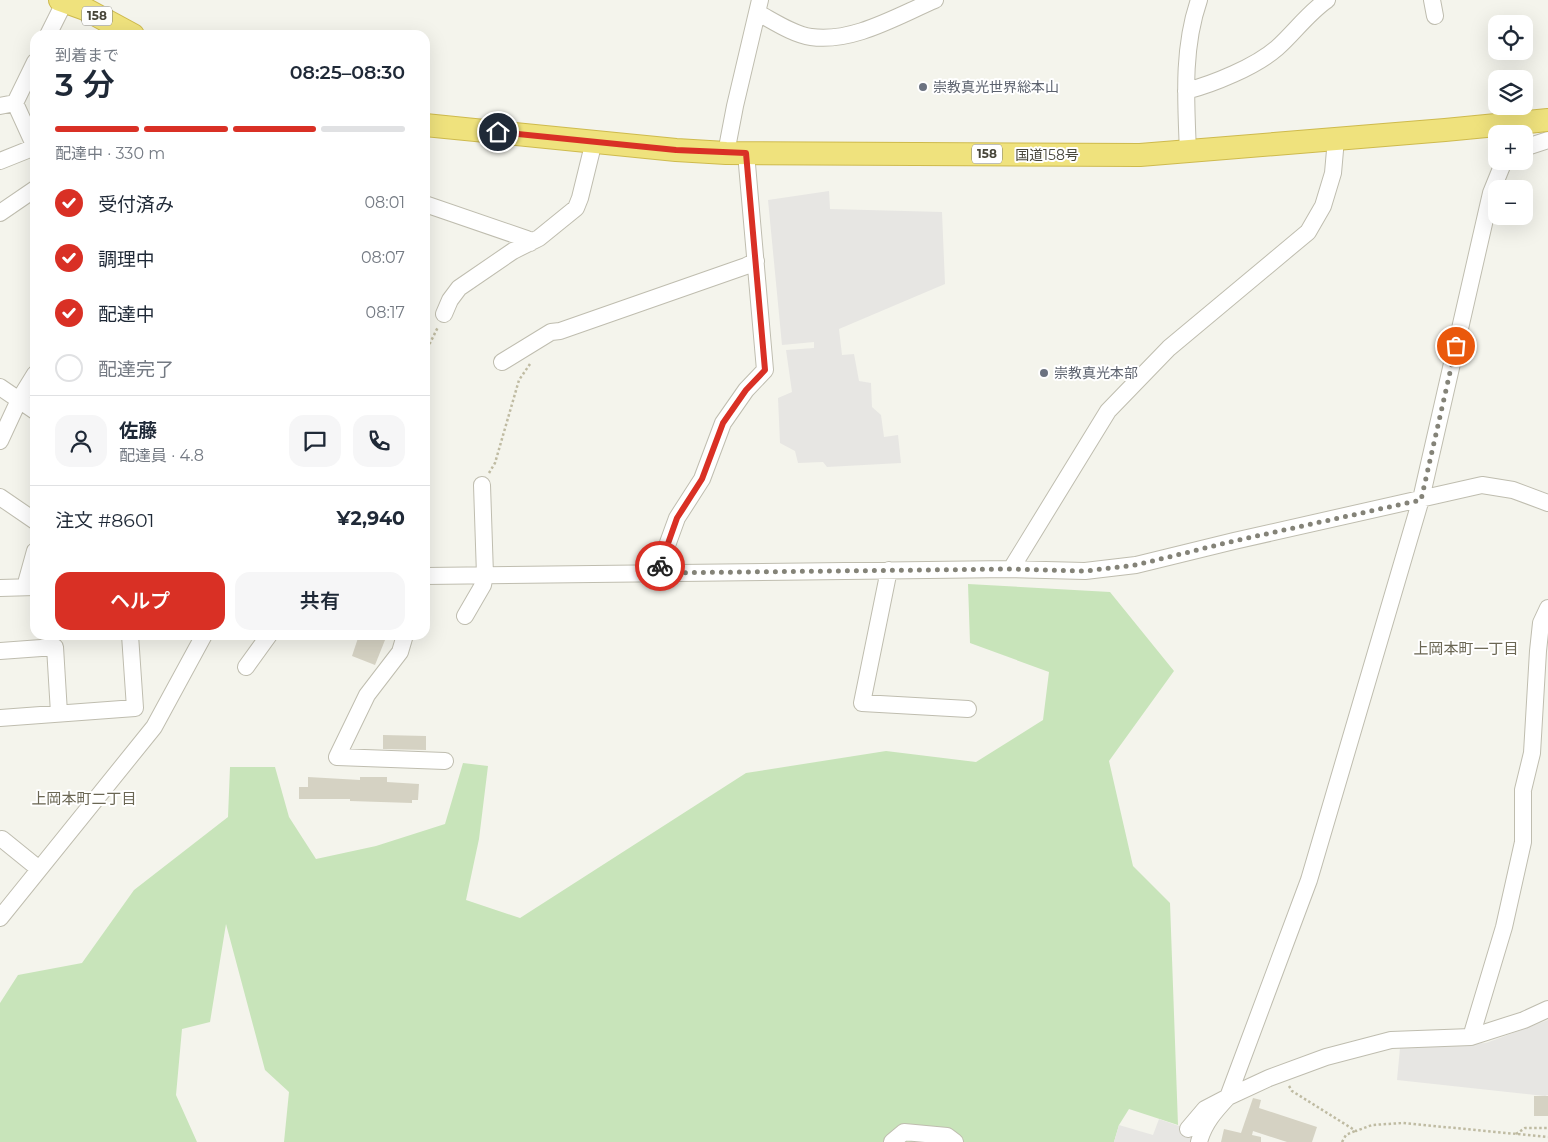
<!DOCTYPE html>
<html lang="ja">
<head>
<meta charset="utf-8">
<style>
	body { margin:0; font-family:Montserrat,"Noto Sans JP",sans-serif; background:#f6f6f7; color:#1f2937; height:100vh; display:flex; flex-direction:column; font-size:19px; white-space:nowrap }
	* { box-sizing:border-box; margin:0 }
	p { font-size:16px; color:#747a83 }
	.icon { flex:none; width:28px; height:28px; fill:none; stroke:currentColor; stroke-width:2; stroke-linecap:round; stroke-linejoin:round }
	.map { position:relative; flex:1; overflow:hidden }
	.side { position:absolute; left:30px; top:30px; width:400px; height:610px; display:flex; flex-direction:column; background:#fff; border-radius:15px; box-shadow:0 5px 20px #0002 }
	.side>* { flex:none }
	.tools { position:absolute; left:1488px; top:15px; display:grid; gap:10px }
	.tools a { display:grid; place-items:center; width:45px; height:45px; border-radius:10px; background:#fff; box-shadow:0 5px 20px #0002; font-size:25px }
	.pin { position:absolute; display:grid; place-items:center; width:42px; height:42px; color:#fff; margin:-21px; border:2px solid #fff; border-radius:50%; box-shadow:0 1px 5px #0007 }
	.courier { position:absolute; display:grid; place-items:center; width:50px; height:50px; margin:-25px; border:4px solid #d93025; border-radius:50%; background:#fff; color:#222; box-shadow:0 1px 6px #0007 }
	.summary em { font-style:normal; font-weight:600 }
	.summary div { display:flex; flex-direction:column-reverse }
	.summary { display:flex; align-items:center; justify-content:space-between; height:85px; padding:0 25px }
	h1 { font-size:32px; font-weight:600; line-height:38px }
	.bar { display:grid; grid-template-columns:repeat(4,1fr); gap:8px 5px; align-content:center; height:60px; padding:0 25px }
	.bar i { height:6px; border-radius:4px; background:#e0e1e3 }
	.bar .current { background:#d93025 }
	.bar p { grid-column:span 4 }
	.line { display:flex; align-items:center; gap:12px; padding:0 25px; border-top:1px solid #e0e1e3 }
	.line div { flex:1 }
	.round { display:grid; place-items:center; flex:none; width:52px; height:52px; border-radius:15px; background:#f6f6f7 }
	ol { padding:0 25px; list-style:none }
	li { display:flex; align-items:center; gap:15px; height:55px }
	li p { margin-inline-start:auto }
	li .icon { padding:5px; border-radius:50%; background:#d93025; color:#fff; stroke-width:4 }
	li:last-child { color:#747a83 }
	li i { width:28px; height:28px; border:2px solid #e0e1e3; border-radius:50% }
	.primary-button { display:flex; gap:10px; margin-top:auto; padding:10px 25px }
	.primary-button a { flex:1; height:58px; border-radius:15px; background:#d93025; color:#fff; font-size:20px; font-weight:600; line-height:58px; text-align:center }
	.primary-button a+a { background:#f6f6f7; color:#1f2937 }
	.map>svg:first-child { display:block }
	.green { fill:#c8e4ba }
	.parking { fill:#e7e6e3 }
	.building { fill:#d5d2c3 }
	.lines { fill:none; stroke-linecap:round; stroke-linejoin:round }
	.minor-casing { stroke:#bfbdaf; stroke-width:18 }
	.highway-casing { stroke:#ceba4d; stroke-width:24 }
	.path { stroke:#bfbba2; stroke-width:2.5; stroke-dasharray:2.5 2.5; stroke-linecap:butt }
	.minor { stroke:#fff; stroke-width:16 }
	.highway { stroke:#efe27d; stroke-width:22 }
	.done { stroke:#848378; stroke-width:5; stroke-dasharray:0 9 }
	.route { stroke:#d93025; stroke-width:6 }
	.worship-dot { fill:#6b7280; stroke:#fff; stroke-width:2 }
	.labels { text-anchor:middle; stroke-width:4; stroke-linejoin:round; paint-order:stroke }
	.shield { fill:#fff; stroke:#7f7e75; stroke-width:1 }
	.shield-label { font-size:12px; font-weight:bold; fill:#48463a }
	.worship-label { font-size:14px; fill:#5b616d; stroke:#fff; text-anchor:start }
	.street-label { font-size:14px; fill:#48463a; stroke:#fff }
	.neighbourhood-label { font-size:15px; fill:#6a6653; stroke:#fff }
</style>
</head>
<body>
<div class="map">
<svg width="1548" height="1142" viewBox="0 0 1548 1142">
	<rect width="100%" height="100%" fill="#f4f4ec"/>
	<path class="green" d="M968,584L1110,592L1174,671L1109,761L1133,866L1170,903L1178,1125L1129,1109L1119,1125L1114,1142H284L289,1092L265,1070L226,924L210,1022L182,1029L176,1095L197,1142H0V1003L18,975L82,963L134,890L228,817L230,767H275L289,817L316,859L376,846L445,824L463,763L488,766L479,839L466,900L520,918L746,773L886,751L976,762L1043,720L1049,672L970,643Z"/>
	<path class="parking" d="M829,191L830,209L942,212L945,284L839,329L842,355L854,354L859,381L871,383L872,407L881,415L884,437L898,435L901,463L827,467L823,462L798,463L795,451L780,443L778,398L792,392L786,350L814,348V342L782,345L768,200Z
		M1548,1020V1095L1545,1096L1397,1080L1400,1048L1486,1043Z
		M1159,1119L1196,1132L1192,1142H1114L1119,1125L1153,1135Z"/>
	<path class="building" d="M359,635H387L375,665L352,656Z
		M383,735L426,736V750L383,749Z
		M308,777L360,780V777H387V782L419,784L418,800H412V803L350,801V799H299V787H308Z
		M1534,1096H1548V1116H1534Z
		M1253,1098L1261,1100L1259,1108L1317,1127L1312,1142H1287L1253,1131L1252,1135L1261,1137V1142H1221L1224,1129L1241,1133Z"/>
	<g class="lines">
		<defs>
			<path id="minor" d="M1432,0L1435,16
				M758,13C773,21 794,35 811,37C853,43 897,16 935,0
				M48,35L65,1
				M35,62L15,103L35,147
				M1186,91C1213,84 1255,67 1277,48C1294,33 1308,13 1327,0
				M0,106L15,103
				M1524,148L1548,140
				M1188,152C1186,101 1182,49 1199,0
				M726,153L735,106L760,0
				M0,161L35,147
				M425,204L527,239L530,243
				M0,213L35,189
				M444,314L450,300L459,288L513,251L539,238L576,208L580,198L594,141
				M502,362L551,332L560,331L746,266L756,261
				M0,387L35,411
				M0,441L19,400L35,374
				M0,497L35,521
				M1011,569L1108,411L1169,348L1308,232L1323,206L1333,173L1336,139
				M889,570L862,703L968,709
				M657,573L677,518L702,479L723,423L746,390L765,370L746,153
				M425,576L1011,569L1085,571L1136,565L1234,541L1482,485L1513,490L1548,503
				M25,587L35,551
				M0,588L35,587
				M465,616L483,585L485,575L482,485
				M405,635L400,652L367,695L337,757L445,761
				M0,651L55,647L59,713
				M246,667L269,635
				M0,718L135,708L130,635
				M2,839L39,869
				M0,918L154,727L204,635
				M1471,1037L1504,927L1523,842V790L1532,753L1538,651L1541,623L1548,608
				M1188,1129L1205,1109L1228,1097L1269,1078L1326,1057L1391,1040L1471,1037L1524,1020L1548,1009
				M892,1142L904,1132L947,1136L955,1142
				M1199,1142C1204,1123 1215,1111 1228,1097L1309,880L1421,499L1491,193L1504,161"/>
			<path id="highway" d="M60,0L85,9L133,35
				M425,125L676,150L726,153L1140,155L1445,130L1548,120"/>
		</defs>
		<use href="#minor" class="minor-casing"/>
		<use href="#highway" class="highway-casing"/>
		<path class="path" d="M425,353L438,327
			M489,473L495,463L519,380L530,364
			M1289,1086L1292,1091L1356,1131L1372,1125L1403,1123L1548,1137
			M1516,1134L1525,1128H1548
			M1342,1142L1346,1135L1355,1131"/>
		<use href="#minor" class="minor"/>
		<use href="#highway" class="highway"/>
	</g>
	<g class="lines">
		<path class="done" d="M660,566L657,573L1011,569L1085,571L1136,565L1234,541L1421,500L1456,346"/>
		<path class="route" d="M498,132L676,150L746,153L765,370L746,390L723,423L702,479L677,518L660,566"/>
	</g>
	<g class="worship-dot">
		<circle cx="923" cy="87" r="5"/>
		<circle cx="1044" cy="373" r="5"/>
	</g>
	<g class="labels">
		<g class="shield">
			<rect x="82" y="6.5" width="30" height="19" rx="4"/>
			<rect x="972" y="144.5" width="30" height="19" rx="4"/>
		</g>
		<g class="shield-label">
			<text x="97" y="20">158</text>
			<text x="987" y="158">158</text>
		</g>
		<g class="worship-label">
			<text x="933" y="92">崇教真光世界総本山</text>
			<text x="1054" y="378">崇教真光本部</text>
		</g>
		<g class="street-label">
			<text x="1047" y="160">国道158号</text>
		</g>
		<g class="neighbourhood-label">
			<text x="1466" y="654">上岡本町一丁目</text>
			<text x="84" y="804">上岡本町二丁目</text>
		</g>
	</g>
</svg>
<div class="tools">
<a><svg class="icon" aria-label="locate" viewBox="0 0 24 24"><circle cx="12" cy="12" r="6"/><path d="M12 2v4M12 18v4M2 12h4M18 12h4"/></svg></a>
<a><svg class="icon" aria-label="layers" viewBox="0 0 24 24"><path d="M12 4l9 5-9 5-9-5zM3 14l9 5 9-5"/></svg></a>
<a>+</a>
<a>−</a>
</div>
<div class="pin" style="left:1456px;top:346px;background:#ea580c"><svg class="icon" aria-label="bag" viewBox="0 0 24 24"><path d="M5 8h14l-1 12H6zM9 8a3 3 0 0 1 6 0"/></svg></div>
<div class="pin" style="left:498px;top:132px;background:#1f2937"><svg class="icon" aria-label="home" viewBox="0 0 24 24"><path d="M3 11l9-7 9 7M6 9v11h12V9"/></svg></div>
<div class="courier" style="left:660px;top:566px"><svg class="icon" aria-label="bike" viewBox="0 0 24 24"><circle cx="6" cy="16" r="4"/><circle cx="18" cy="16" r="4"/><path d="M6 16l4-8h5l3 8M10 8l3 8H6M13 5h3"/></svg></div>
<section class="side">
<div class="summary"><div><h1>3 分</h1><p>到着まで</p></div><em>08:25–08:30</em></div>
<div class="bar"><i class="current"></i><i class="current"></i><i class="current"></i><i></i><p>配達中 · 330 m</p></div>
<ol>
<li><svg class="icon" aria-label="check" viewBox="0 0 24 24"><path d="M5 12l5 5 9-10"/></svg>受付済み<p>08:01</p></li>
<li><svg class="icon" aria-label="check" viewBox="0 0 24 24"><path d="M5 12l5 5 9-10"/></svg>調理中<p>08:07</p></li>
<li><svg class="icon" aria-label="check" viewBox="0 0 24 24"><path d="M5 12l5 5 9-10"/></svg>配達中<p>08:17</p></li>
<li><i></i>配達完了</li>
</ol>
<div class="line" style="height:90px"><a class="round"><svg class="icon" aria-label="person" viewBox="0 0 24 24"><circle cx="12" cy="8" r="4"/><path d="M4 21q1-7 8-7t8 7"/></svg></a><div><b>佐藤</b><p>配達員 · 4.8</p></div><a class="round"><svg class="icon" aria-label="chat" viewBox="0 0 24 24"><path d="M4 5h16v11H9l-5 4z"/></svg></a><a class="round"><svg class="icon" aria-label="phone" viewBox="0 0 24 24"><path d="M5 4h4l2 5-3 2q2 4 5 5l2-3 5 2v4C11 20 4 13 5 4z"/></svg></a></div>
<div class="line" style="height:65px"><div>注文 #8601</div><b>¥2,940</b></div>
<div class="primary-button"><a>ヘルプ</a><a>共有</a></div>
</section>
</div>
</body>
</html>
